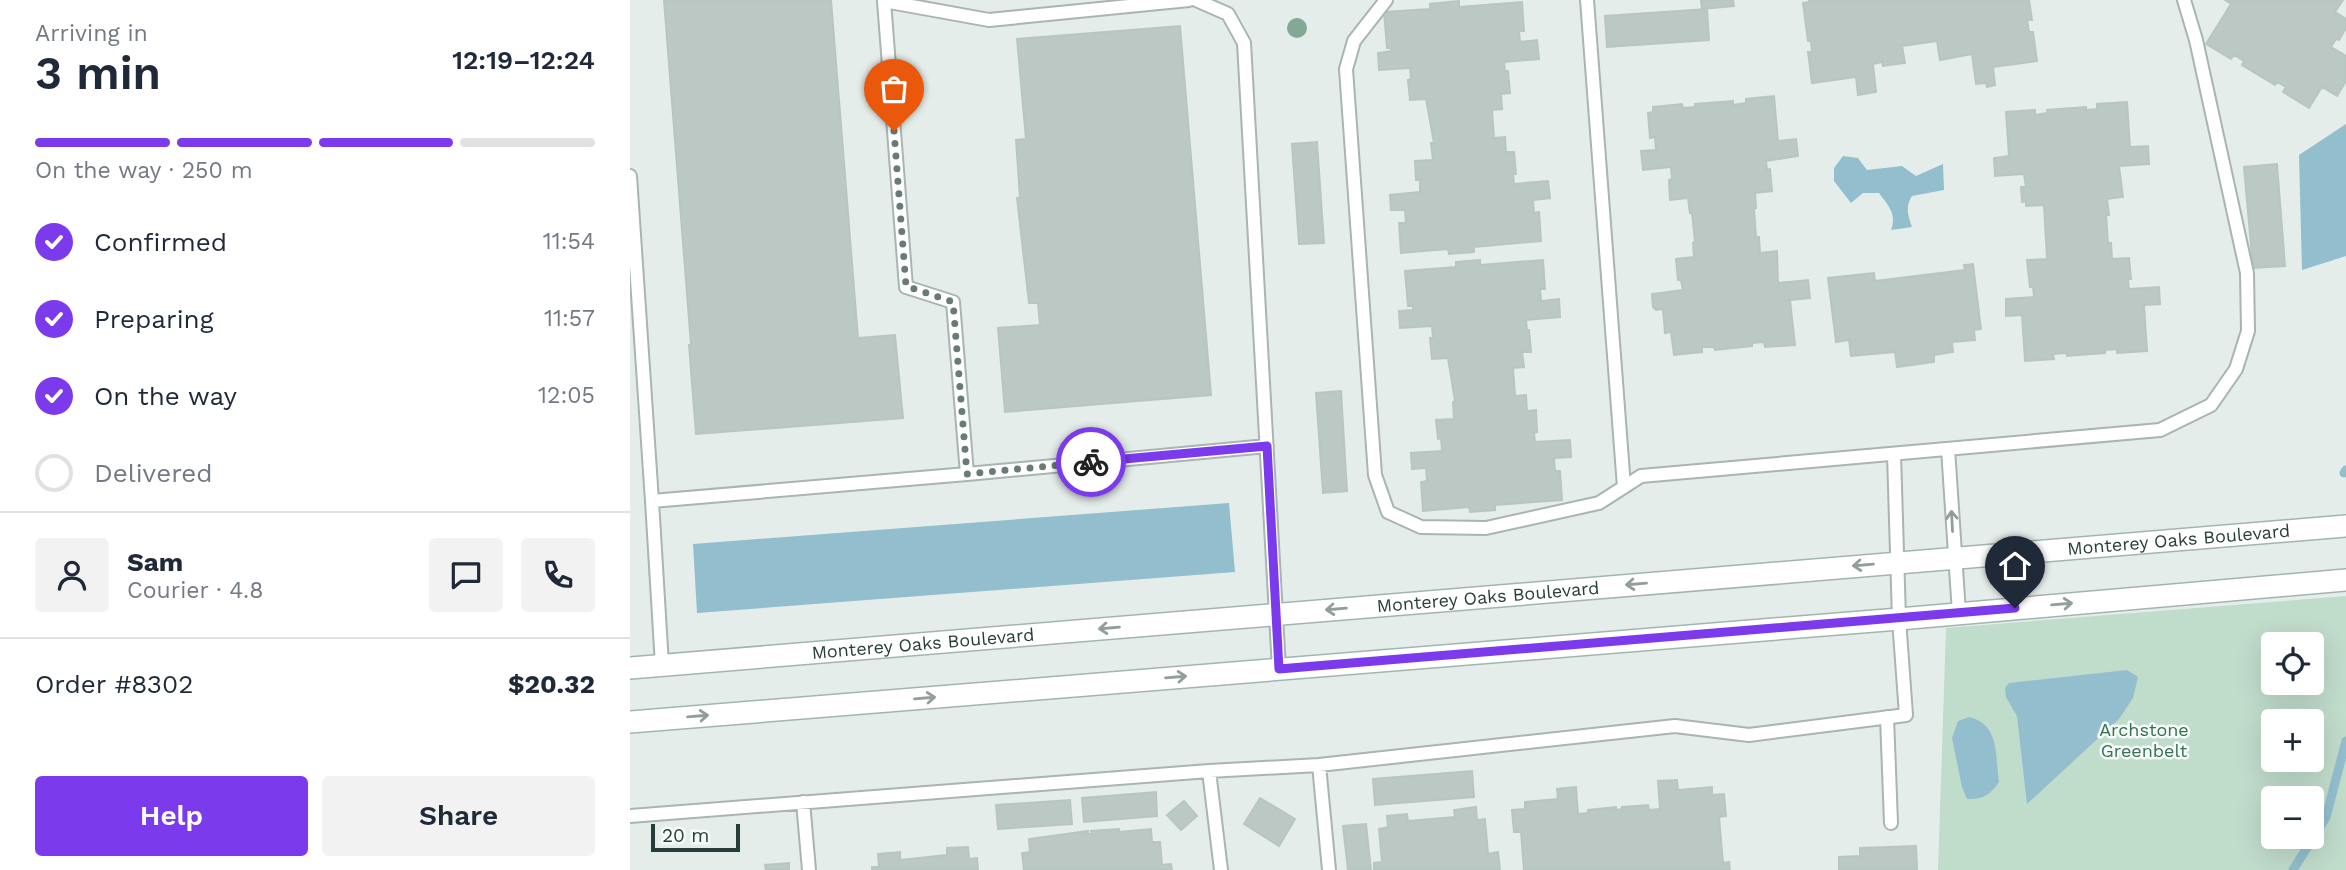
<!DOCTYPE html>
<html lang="en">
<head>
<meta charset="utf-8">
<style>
	body { margin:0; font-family:"Work Sans",sans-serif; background:#f2f2f3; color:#1f2937; height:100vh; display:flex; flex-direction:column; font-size:26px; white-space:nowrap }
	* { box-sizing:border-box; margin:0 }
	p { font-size:23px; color:#747a83 }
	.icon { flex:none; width:38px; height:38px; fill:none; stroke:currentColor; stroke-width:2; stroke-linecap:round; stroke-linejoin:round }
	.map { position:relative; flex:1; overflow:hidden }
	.drawer { display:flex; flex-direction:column; background:#fff; width:630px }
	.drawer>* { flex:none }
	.controls { position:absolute; left:1631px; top:632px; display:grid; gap:14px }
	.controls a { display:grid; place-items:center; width:63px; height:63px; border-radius:7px; background:#fff; box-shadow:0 7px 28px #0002; font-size:35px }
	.scale { position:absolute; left:21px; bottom:18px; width:89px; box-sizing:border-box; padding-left:7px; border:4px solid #263e3a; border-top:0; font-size:19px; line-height:24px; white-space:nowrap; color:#263e3a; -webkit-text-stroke:5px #f6faf8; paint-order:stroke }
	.pin { position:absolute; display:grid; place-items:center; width:60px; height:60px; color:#fff; margin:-72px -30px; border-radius:50% 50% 50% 0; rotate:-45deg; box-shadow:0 0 7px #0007 }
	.pin .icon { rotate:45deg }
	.courier { position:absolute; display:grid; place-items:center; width:70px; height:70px; margin:-35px; border:5px solid #7c3aed; border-radius:50%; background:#fff; color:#222; box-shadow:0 2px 9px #0007 }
	.headline em { font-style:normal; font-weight:600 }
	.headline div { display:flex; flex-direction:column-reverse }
	.headline { display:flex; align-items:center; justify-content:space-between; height:119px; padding:0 35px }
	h1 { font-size:46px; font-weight:600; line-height:52px }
	.bar { display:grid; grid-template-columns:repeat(4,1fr); gap:10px 7px; align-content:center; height:84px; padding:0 35px }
	.bar i { height:9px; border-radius:5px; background:#e0e1e3 }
	.bar .on { background:#7c3aed }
	.bar p { grid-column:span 4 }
	.line { display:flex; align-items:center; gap:18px; padding:0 35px; border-top:2px solid #e0e1e3 }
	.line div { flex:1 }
	.round { display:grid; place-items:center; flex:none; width:74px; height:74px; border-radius:7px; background:#f2f2f3 }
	ol { padding:0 35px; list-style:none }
	li { display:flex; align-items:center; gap:21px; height:77px }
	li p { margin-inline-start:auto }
	li .icon { padding:7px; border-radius:50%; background:#7c3aed; color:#fff; stroke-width:4 }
	li:last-child { color:#747a83 }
	li i { width:38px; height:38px; border:4px solid #e0e1e3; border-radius:50% }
	.primary-button { display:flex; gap:14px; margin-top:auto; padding:14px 35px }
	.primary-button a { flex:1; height:80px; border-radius:7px; background:#7c3aed; color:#fff; font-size:28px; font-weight:600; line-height:80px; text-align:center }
	.primary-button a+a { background:#f2f2f3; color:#1f2937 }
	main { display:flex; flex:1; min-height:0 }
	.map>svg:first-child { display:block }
	.green { fill:#c0dccb; fill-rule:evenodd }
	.water { fill:#92becd }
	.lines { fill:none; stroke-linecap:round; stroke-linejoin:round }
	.stream { stroke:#92becd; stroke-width:9 }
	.building { fill:#bbc8c4; stroke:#b8c6c2; stroke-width:2 }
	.lane-casing { stroke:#a8b5b2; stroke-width:16 }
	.secondary-casing { stroke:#a1b5b0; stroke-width:24 }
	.lane { stroke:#fff; stroke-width:12 }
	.secondary { stroke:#fff; stroke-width:21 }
	.tree { fill:#83a996 }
	.oneway { stroke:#929e9c }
	.done { stroke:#697b78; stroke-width:7; stroke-dasharray:0 12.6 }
	.route { stroke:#7c3aed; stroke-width:9 }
	.labels { text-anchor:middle; stroke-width:5; stroke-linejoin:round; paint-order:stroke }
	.street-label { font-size:18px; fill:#263e3a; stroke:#f6faf8 }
	.park-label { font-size:18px; fill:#337151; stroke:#f6faf8 }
</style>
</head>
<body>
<main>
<section class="drawer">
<div class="headline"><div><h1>3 min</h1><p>Arriving in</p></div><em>12:19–12:24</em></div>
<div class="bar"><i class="on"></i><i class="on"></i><i class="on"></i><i></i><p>On the way · 250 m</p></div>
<ol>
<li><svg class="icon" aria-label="check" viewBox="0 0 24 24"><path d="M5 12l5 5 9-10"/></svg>Confirmed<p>11:54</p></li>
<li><svg class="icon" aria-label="check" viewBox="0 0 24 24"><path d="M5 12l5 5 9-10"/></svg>Preparing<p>11:57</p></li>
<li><svg class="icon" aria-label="check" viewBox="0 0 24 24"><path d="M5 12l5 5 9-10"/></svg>On the way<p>12:05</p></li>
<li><i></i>Delivered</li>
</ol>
<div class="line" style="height:126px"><a class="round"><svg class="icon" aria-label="person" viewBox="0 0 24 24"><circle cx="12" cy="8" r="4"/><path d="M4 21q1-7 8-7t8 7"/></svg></a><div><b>Sam</b><p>Courier · 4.8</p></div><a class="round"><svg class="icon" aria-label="chat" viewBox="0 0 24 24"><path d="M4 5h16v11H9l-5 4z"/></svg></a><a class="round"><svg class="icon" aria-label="phone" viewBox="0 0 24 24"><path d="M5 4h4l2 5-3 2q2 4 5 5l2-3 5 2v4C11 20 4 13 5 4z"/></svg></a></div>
<div class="line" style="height:91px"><div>Order #8302</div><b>$20.32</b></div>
<div class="primary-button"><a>Help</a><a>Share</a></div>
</section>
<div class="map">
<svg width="1716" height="870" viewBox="0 0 1716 870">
	<rect width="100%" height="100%" fill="#e5edea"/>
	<path class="green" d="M1716,596V870H1308L1316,628ZM1643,644H1682V682H1643ZM1643,721H1682V760H1643ZM1643,798H1682V836H1643Z"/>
	<path class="water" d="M1716,124V256L1672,270L1669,155Z
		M1213,156L1228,158L1237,170L1272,166L1286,176L1313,164L1314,190L1282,196C1275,207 1278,215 1282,227L1261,230C1267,214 1258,205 1249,193H1233L1221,203L1204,181V168Z
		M599,503L605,572L67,613L63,544Z
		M1497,670L1508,677L1503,698L1489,719L1397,804L1387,716L1376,697L1375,688L1379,683Z
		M1339,717C1370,724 1365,756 1369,782C1360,795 1352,800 1337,799L1332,787L1322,738L1328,721Z"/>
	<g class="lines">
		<path class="stream" d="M1714,473L1716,470
			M1663,870L1696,817L1716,741"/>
	</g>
	<path class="building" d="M34,0H201L228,338L265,335L273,418L66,434L59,345H61Z
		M1071,0H1103L1104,6L1072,9Z
		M1179,0H1399L1402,20H1397L1399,32H1403L1407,61L1363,67L1365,85L1357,87L1356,83L1346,84L1342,54L1310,60L1307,41L1272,46L1275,63L1253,66L1252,62L1243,64L1246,92L1228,95L1226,77L1182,83L1178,52H1182L1181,41H1178L1173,3L1179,2Z
		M1595,0H1713L1705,12L1716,19V28L1709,40L1706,39L1701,47L1716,56V81L1707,96L1692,87L1679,108L1653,92L1656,87L1647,82L1645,85L1612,65L1614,61L1604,55L1601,59L1576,44L1601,4Z
		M829,1V7L892,2L894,31H889L890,42L907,40L909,59L874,62L875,71H878L880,93L871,94L872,109L862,110L864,138L875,137L876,152H884L886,174H883L884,184L918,181L920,198L903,200L904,213L909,212L911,241L844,247V252L819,254L818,249L771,253L769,223H776L775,210H761L760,195L790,192V180H786L785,161L803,160L801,143H804L796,99L780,100L778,80L781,79L780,68L749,70L748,53L762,51L761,48H757L754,12L800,9V4Z
		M1077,9L1079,40L977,47L975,16Z
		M550,26L581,395L375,412L368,328L410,325L408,303H399L387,198H390L386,140L396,139L387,39Z
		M1144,96L1148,141L1166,139L1168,156L1136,161L1137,170L1140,169L1142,191L1125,193L1126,208L1124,209L1126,237H1129L1130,253L1147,251L1148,283L1178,280L1180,298L1160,300L1165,345L1135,347L1134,342L1122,343V346L1085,350L1084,347H1072V352L1044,355L1041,332L1035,333L1033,309L1026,310L1023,307L1022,294L1053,290L1051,280H1048L1046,259L1064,257L1063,243L1065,242L1062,213H1060L1058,198L1040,200L1039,180L1042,179L1041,167L1013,170L1011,151L1026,150L1025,137L1020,138L1018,113L1023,112V107L1052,104L1053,108L1065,107V104L1103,101V105L1116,103V99Z
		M1497,102L1500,147L1518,146L1519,164L1489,166L1493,197L1477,199L1479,215H1476L1478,243H1481L1482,259L1499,258L1501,279H1498L1499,289L1529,287L1530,304L1514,305L1517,351L1487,353V349L1475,350V353L1437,356V353L1423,354L1424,359L1395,361L1392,315L1376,316V299L1404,297L1403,287H1400L1397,260L1417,259L1414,205L1396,206V201L1392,202L1391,187H1396L1394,174L1365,176L1364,158L1379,156L1376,112L1405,110V115L1418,113L1417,110L1456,107V110L1467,109V104Z
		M687,142L694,243L669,244L662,144Z
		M1647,164L1655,266L1623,268L1614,167Z
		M850,260V265L913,260L915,289H910L911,301L929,299L930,317L896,320L897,330H899L901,352H892L894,367L883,368L885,396L896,395L897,411L906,410L907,432L904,433L905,442L940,440L941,457L924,458L925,471H930L932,500L865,505V510L840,512L839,507L793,511L791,482L797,481L796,468L782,469L781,453L812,451L811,438L808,439L806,420L824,419L823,402L825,401L818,358L802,359L800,338H803L802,326L770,328L769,311L783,310V306H778L775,271L826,267V262Z
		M1343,264L1351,329L1344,330L1345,340L1322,342L1323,352L1304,355V362L1267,367L1265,352L1221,356L1219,340L1206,342L1198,278L1244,273L1245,281L1335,270L1334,265Z
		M711,391L717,491L693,493L686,393Z
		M842,771L844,797L745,805L743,779Z
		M1047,780L1048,790L1082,787V795L1094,794L1096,816L1089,817L1093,863L1099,862L1100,870H894L891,832H884L882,810L895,809V802L928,799L927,789L946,787L948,814L958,813V810L986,807V810L992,809V807L1018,805L1019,810L1030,809L1028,781Z
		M526,792L527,816L454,822L452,798Z
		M630,798L665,819L649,846L614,824Z
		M440,800L442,824L368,829L366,805Z
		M554,801L567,816L551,830L537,815Z
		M846,807L847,820L855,819L858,854L868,852L870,870H744V863L752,862L749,829L758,827L757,816L777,814L778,821L825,817L824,810Z
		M736,824L741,870H718L713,826Z
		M489,829V832L521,829L522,842H530L532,865L541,864L542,870H394L392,853L400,852L399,839L458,831V834H462L461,831Z
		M1286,846L1287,870H1209V857L1230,856V848Z
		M338,847L339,859L347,858L348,870H242V867H249L248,854L270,852V860L317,855V848Z
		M159,863V870H136L135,865Z"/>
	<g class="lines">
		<defs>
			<path id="lane" d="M559,0L359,20L254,1L276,287L323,302L337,474L637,446
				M566,0L598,14L614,43L649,669
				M756,0L724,41L716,69L745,475L758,512L791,527L856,528L969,503L1011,476L1530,430L1581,405L1606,369L1618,331L1617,273L1566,40L1554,0
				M957,0L994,487
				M0,176L22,501
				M1318,449L1329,613
				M32,665L22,501L337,474
				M1257,717L1261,823
				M689,765L699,870
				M579,771L591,870
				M173,802L179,870
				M0,816L579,771L689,765L1045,726L1119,735L1276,715L1269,619L1264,454"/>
			<g id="secondary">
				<path id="s1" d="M0,668L1716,526"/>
				<path d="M0,722L1269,619L1716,580"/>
			</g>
		</defs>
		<use href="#lane" class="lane-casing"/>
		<use href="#secondary" class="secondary-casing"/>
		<use href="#lane" class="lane"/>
		<use href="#secondary" class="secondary"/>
	</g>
	<circle class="tree" cx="667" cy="28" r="10"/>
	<defs><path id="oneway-shaft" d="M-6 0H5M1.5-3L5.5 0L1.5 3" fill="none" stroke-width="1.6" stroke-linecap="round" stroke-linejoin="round" transform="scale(1.75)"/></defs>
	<g class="oneway">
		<use href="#oneway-shaft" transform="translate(1322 521) rotate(-93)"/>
		<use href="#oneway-shaft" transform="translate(1233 565) rotate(175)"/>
		<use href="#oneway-shaft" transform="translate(1006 584) rotate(175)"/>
		<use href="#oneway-shaft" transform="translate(1432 604) rotate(-5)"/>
		<use href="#oneway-shaft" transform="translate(706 609) rotate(175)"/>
		<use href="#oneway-shaft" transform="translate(479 628) rotate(175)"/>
		<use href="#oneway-shaft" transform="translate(546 677) rotate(-5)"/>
		<use href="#oneway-shaft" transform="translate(295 698) rotate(-5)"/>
		<use href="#oneway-shaft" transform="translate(68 716) rotate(-5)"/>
	</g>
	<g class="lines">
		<path class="done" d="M264,131L276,286L323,302L337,474L461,462"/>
		<path class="route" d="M461,462L637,446L649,669L1385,608"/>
	</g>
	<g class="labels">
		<g class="street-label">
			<text dy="6" stroke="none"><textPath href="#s1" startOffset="1554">Monterey Oaks Boulevard</textPath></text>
			<text dy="6" stroke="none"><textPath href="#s1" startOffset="861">Monterey Oaks Boulevard</textPath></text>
			<text dy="6" stroke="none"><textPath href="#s1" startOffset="294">Monterey Oaks Boulevard</textPath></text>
		</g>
		<g class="park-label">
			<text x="1514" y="736">Archstone<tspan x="1514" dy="21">Greenbelt</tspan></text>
		</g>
	</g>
</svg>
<div class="controls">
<a><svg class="icon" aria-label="locate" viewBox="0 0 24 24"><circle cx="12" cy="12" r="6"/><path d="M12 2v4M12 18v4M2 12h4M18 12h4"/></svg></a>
<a>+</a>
<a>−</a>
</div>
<div class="scale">20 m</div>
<div class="pin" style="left:264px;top:131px;background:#ea580c"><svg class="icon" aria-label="bag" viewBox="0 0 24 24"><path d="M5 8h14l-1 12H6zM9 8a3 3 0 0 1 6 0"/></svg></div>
<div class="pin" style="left:1385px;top:608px;background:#1f2937"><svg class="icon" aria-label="home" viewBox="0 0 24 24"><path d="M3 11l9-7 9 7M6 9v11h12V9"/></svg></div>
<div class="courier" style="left:461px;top:462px"><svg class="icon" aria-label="bike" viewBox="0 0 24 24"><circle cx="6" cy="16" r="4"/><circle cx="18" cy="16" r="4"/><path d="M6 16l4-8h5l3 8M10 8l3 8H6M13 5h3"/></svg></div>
</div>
</main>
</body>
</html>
